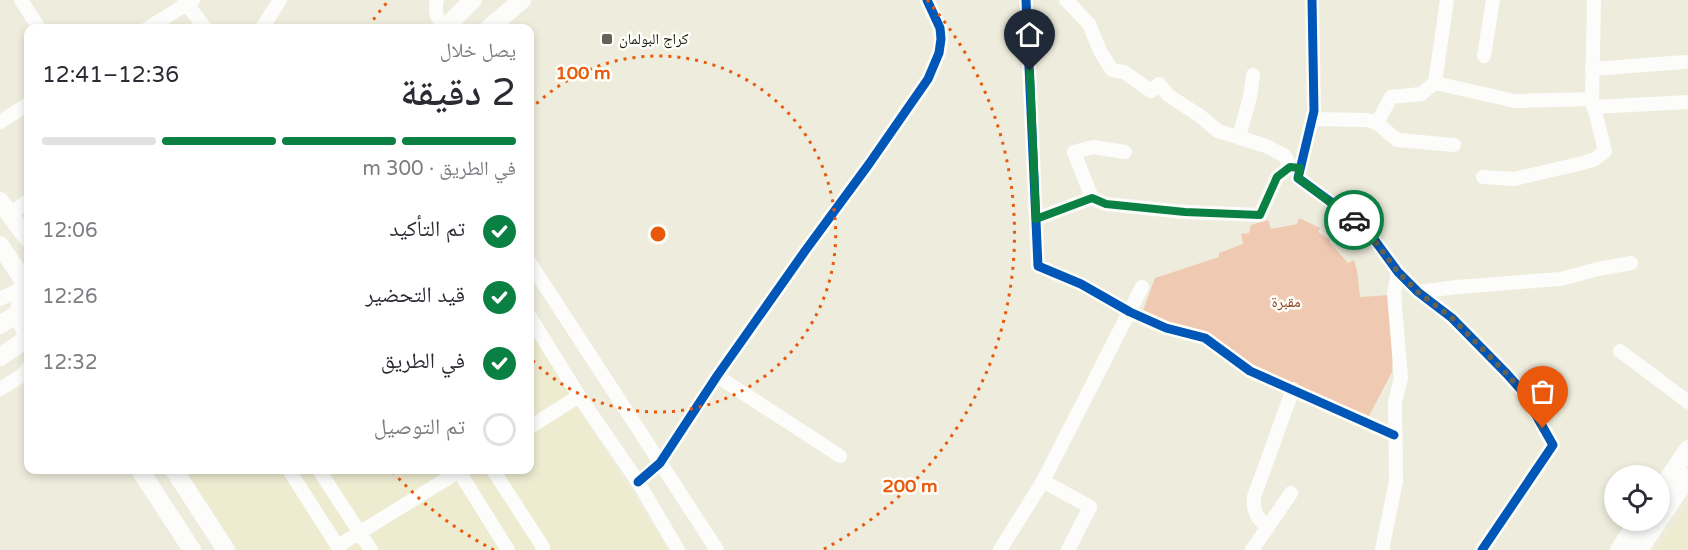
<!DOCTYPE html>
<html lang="ar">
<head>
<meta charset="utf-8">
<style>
	body { margin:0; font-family:"Varela Round","Noto Naskh Arabic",sans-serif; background:#f7f7f7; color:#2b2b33; direction:rtl; height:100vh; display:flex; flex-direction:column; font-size:22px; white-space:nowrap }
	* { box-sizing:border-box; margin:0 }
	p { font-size:20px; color:#7c7c81 }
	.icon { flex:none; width:33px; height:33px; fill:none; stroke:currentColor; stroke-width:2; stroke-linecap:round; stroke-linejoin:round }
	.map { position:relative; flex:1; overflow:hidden; direction:ltr }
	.panel { position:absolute; left:24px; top:24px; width:510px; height:450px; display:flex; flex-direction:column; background:#fff; border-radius:12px; box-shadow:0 3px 9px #0003; direction:rtl }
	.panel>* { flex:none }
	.fabs { position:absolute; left:1604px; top:465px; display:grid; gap:12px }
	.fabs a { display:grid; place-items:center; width:66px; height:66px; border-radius:50%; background:#fff; box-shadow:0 3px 9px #0003; font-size:30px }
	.pin { position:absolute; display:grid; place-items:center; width:51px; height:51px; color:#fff; margin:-62px -26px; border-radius:50% 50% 50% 0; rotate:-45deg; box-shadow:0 0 6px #0007 }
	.pin .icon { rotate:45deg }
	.courier { position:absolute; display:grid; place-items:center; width:60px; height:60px; margin:-30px; border:4px solid #0b8043; border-radius:50%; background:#fff; color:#222; box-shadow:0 2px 8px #0007 }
	.head em { font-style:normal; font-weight:600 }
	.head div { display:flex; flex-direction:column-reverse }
	.head { display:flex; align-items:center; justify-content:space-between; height:102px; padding:0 18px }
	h1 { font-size:39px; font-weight:600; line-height:45px }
	.bar { display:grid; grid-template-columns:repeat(4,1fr); gap:9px 6px; align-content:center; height:72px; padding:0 18px }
	.bar i { height:8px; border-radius:4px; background:#e1e1e2 }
	.bar .selected { background:#0b8043 }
	.bar p { grid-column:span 4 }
	ol { padding:0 18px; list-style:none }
	li { display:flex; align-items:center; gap:18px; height:66px }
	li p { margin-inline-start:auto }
	li .icon { padding:6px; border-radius:50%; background:#0b8043; color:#fff; stroke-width:4 }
	li:last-child { color:#7c7c81 }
	li i { width:33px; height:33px; border:3px solid #e1e1e2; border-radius:50% }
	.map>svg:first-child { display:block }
	.built { fill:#edebd0 }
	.green { fill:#f0c9b2 }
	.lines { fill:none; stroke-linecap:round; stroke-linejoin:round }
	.street { stroke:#fcfcfa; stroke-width:14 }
	.secondary { stroke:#fcfcfa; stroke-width:18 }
	.cycleway-casing { stroke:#fffff9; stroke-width:13 }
	.cycleway { stroke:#0057b8; stroke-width:9 }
	.done { stroke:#636256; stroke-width:6; stroke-dasharray:0 10.8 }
	.route { stroke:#0b8043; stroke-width:8 }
	.ring { fill:none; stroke:#e8590c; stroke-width:3; stroke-dasharray:3 6 }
	.poi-dot { fill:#636256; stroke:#fffff9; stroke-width:2 }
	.labels { text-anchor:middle; stroke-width:5; stroke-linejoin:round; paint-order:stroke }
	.poi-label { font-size:15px; fill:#18170d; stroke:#fffff9; text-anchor:start }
	.park-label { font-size:15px; fill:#893e1e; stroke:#fffff9 }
	.centre { fill:#e8590c; stroke:#fffff9; stroke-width:3 }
	.ring-label { font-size:18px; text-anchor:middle; font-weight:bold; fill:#e8590c; stroke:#fffff9; stroke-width:5; stroke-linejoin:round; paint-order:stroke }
</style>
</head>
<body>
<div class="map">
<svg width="1688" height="550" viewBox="0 0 1688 550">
	<rect width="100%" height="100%" fill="#eeeddd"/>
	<path class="built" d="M530,332L668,550H238L186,470H530Z
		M1688,503V550H1656Z"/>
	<path class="green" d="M1299,218L1320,228L1318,232L1330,240L1329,242L1348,263L1354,260L1357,270L1360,297L1389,295L1393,350L1392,372L1369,416L1260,372L1143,311L1155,278L1219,257V253L1243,244L1241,234L1249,233L1251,225L1268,220L1271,229L1297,224Z"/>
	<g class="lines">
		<path class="street" d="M21,0L39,28
			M184,0L205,28
			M437,0C434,13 437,18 445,28
			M1026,0L1038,266L1081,284L1130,312L1166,328L1205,338L1250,371L1394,435
			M1066,0L1089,24L1100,51L1112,70L1124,72L1151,91L1159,84L1168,95L1200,116L1218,131L1266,146L1285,156L1290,167
			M1312,0L1314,111L1298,178L1365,227L1398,272L1418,292L1452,318L1507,374L1523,392L1553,445L1482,550
			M148,28L193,0
			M262,28L280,0
			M1484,56L1493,0
			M1592,69L1685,62
			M1435,83L1515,101L1592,99
			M1593,107L1688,102
			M1312,119L1367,120L1377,123L1397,140L1454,145
			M0,122L28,104
			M1377,123L1391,97L1421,94L1435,83L1447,0
			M1239,137L1250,97L1253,75
			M1483,177L1514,179L1583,163L1595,159L1605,151L1592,99L1594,0
			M1092,198L1074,152L1093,147L1125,152
			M9,215L28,201
			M1036,219L1092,198L1106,204L1185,212L1260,215L1277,177L1290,167L1298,168
			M530,263L717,550
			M1418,292L1457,287L1561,279L1598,269L1631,263
			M0,299L27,286
			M530,317L579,396L638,482L678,550
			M1620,351L1688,402
			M717,376L840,456
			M0,389L21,376L28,368
			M530,427L579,396
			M289,470L340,550
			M319,470L371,550
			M458,470L508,550
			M493,470L543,547L542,550
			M1043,481L1090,507L1068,550
			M638,482L660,463L717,376L805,251L869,164L928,79L939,53L941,39L940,28L927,0
			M1267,528C1257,517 1253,513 1254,497L1293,389
			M338,546L461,470
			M1000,550L1043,481L1142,287
			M1252,550L1291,493
			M1382,550L1396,481L1395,402L1401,378L1394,293L1398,272"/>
		<path class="secondary" d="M445,28L473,0
			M489,28L522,0
			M0,201L28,239
			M0,245L27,286
			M28,285C17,301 16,319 28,334
			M0,325L19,313
			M0,357L28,338
			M140,470L192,550
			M174,470L226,550
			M1659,492L1688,449
			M1659,520L1688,477
			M1619,550L1639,520
			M1639,550L1659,520"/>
		<defs>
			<path id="cycleway" d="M1026,0L1038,266L1081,284L1130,312L1166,328L1205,338L1250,371L1394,435
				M1312,0L1314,111L1298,178L1365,227L1398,272L1418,292L1452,318L1507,374L1523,392L1553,445L1482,550
				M638,482L660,463L717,376L805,251L869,164L928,79L939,53L941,39L940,28L927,0"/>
		</defs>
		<use href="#cycleway" class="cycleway-casing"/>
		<use href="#cycleway" class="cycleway"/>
	</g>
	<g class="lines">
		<path class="done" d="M1354,220L1365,228L1398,272L1418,292L1452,318L1507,374L1522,392L1543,428"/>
		<path class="route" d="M1030,71L1036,219L1092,198L1106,204L1185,212L1260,215L1277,177L1290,167L1300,168L1298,178L1354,220"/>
	</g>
	<g class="ring">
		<path d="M530 110A178 178 0 1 1 530 358"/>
		<path d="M494 550A356 356 0 0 1 391 470M368 27A356 356 0 0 1 389 0M927 0A356 356 0 0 1 822 550"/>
	</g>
	<rect class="poi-dot" x="601" y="33" width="12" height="12" rx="3"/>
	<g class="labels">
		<g class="poi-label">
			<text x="619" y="44">كراج البولمان</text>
		</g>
		<g class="park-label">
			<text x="1286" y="307">مقبرة</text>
		</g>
	</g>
	<circle cx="658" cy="234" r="9" class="centre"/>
	<g class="ring-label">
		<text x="583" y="79">100 m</text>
		<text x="910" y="492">200 m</text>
	</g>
</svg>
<div class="fabs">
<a><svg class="icon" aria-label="locate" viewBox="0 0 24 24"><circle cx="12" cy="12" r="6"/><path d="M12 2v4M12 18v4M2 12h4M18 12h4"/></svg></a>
</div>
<div class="pin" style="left:1543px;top:428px;background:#ea580c"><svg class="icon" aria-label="bag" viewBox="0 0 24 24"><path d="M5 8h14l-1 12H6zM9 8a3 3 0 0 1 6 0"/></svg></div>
<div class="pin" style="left:1030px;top:71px;background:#1f2937"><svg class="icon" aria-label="home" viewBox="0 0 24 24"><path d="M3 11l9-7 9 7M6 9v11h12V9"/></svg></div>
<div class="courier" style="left:1354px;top:220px"><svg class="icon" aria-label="car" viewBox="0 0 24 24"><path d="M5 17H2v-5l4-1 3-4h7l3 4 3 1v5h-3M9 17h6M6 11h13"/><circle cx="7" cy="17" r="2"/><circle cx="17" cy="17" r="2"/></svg></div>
<section class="panel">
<div class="head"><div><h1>2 دقيقة</h1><p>يصل خلال</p></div><em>12:36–12:41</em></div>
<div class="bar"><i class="selected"></i><i class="selected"></i><i class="selected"></i><i></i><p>في الطريق · 300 m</p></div>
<ol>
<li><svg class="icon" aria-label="check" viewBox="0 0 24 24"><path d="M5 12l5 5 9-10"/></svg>تم التأكيد<p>12:06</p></li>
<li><svg class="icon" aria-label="check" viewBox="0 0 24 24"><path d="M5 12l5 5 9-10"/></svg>قيد التحضير<p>12:26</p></li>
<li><svg class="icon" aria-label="check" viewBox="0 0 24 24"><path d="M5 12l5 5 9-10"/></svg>في الطريق<p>12:32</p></li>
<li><i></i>تم التوصيل</li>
</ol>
</section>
</div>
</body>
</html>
